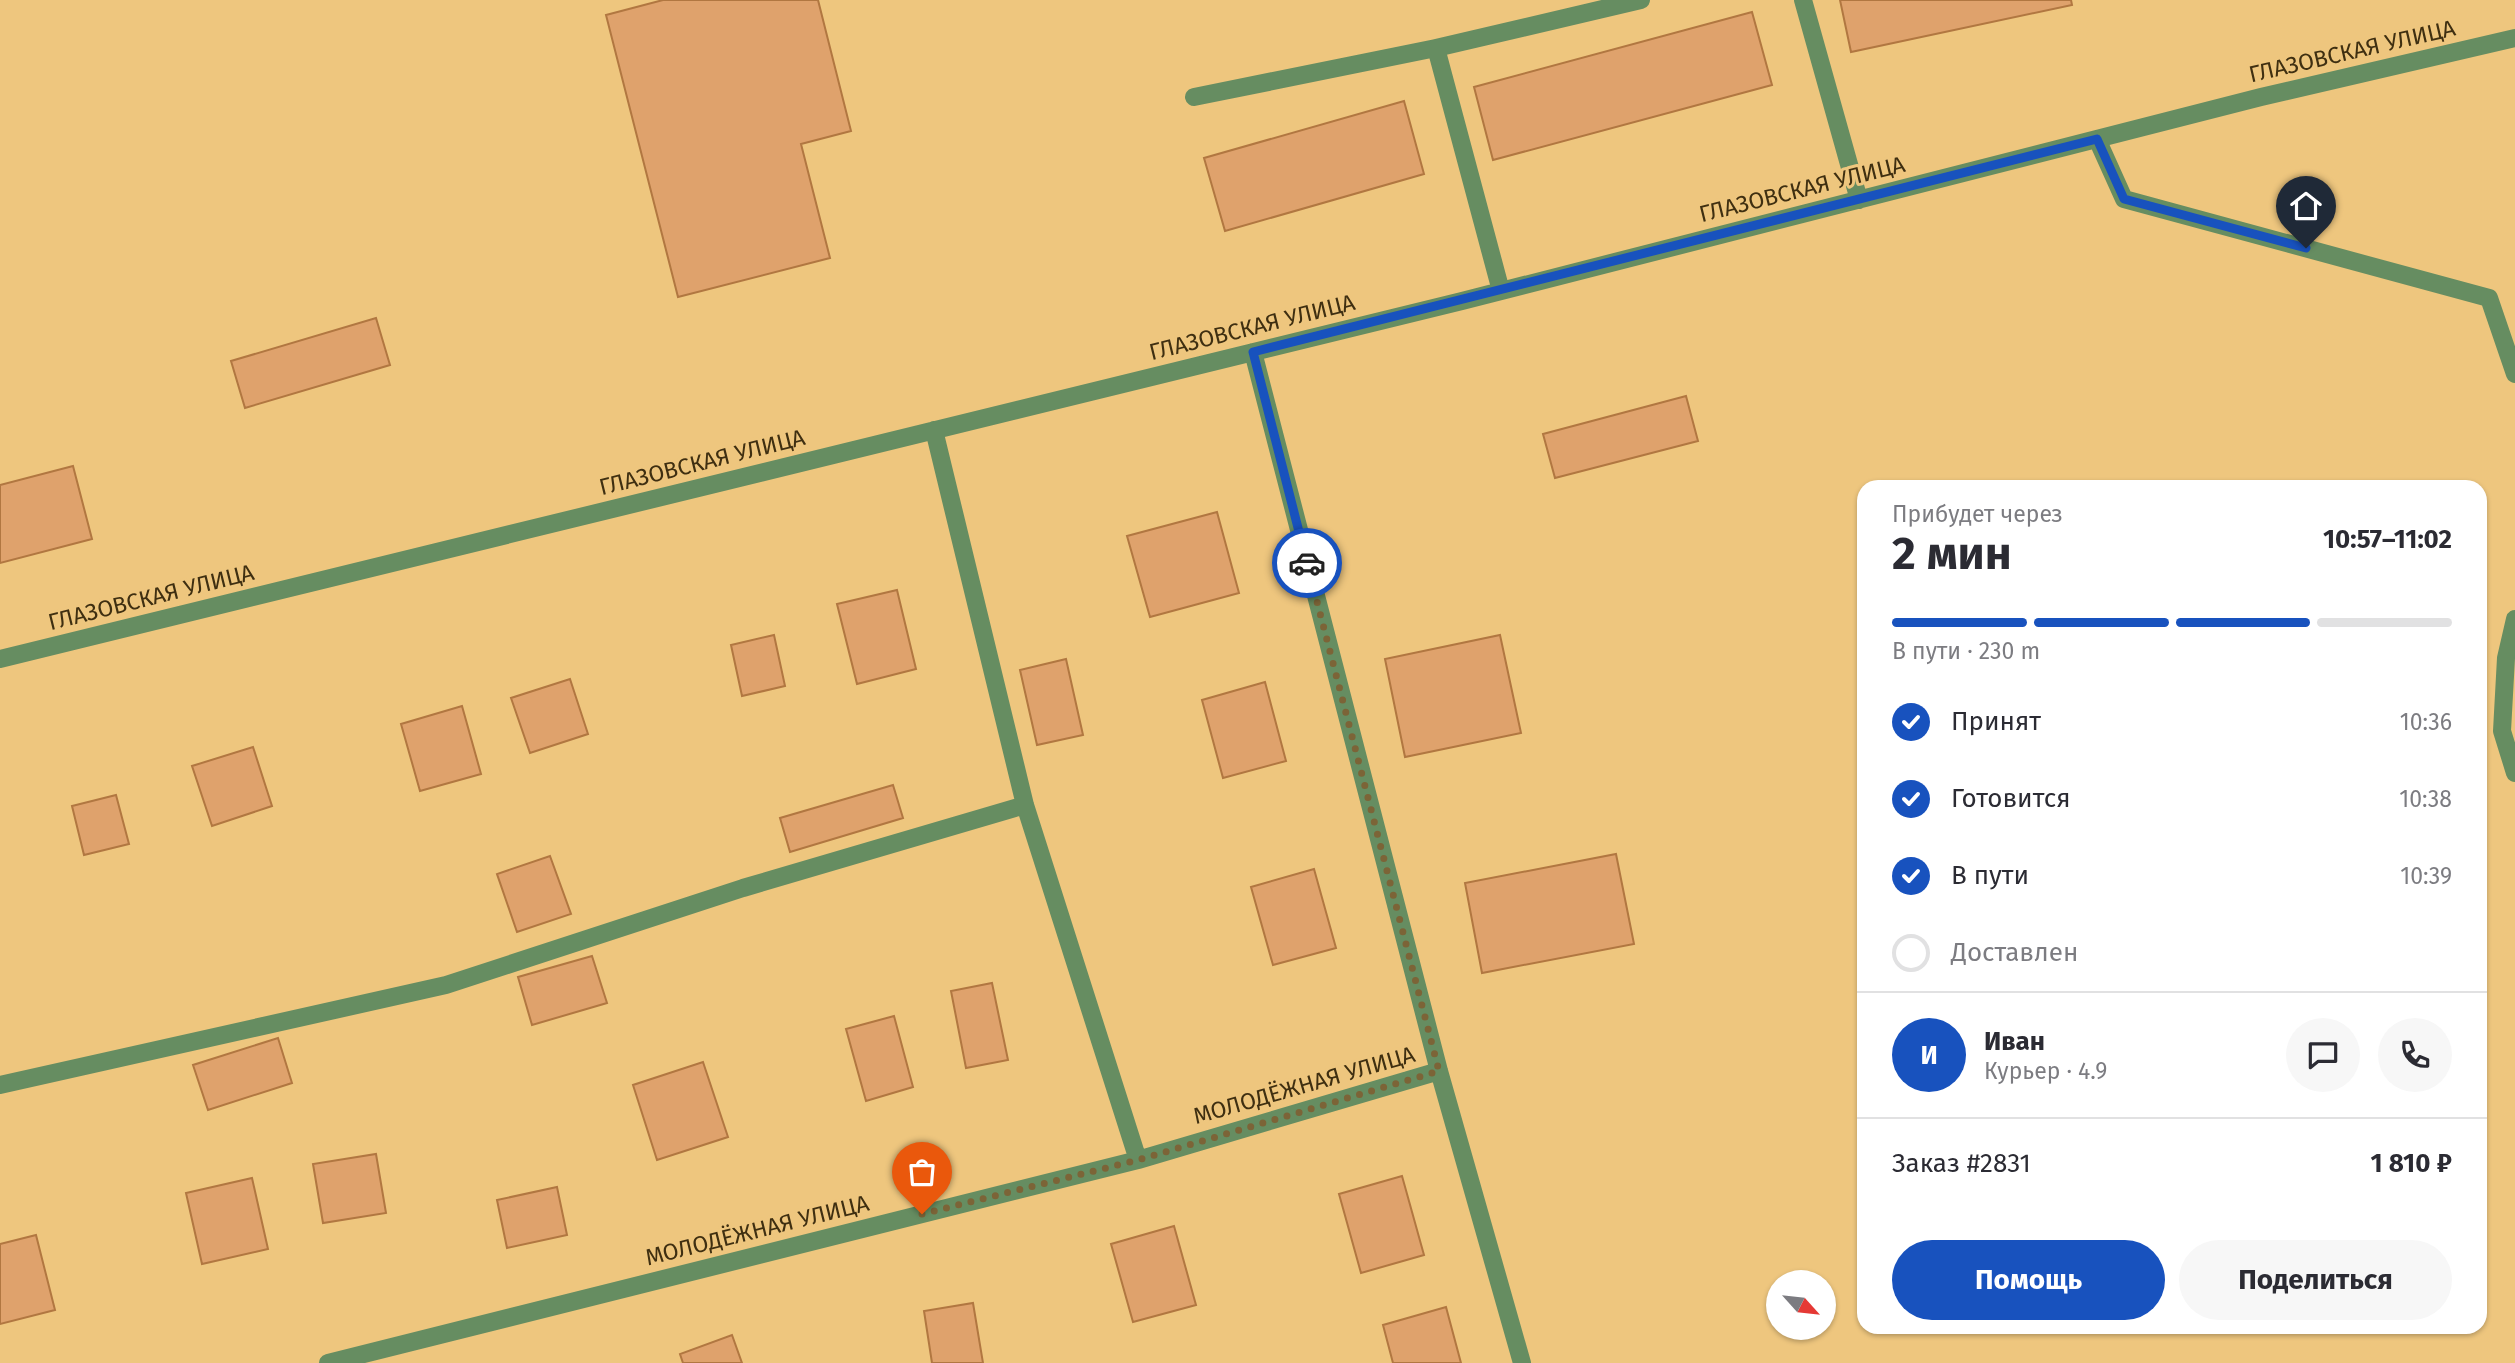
<!DOCTYPE html>
<html lang="ru">
<head>
<meta charset="utf-8">
<style>
	body { margin:0; font-family:"Fira Sans",sans-serif; background:#f7f7f7; color:#2b2b33; height:100vh; display:flex; flex-direction:column; font-size:26px; white-space:nowrap }
	* { box-sizing:border-box; margin:0 }
	p { font-size:23px; color:#7c7c81 }
	.icon { flex:none; width:38px; height:38px; fill:none; stroke:currentColor; stroke-width:2; stroke-linecap:round; stroke-linejoin:round }
	.map { position:relative; flex:1; overflow:hidden }
	.drawer { position:absolute; left:1857px; top:480px; width:630px; height:854px; display:flex; flex-direction:column; background:#fff; border-radius:21px; box-shadow:0 2px 5px #0004 }
	.drawer>* { flex:none }
	.needle { width:46px; rotate:117deg }
	.buttons { position:absolute; left:1766px; top:1270px; display:grid; gap:14px }
	.buttons a { display:grid; place-items:center; width:70px; height:70px; border-radius:50%; background:#fff; box-shadow:0 2px 5px #0004; font-size:35px }
	.pin { position:absolute; display:grid; place-items:center; width:60px; height:60px; color:#fff; margin:-72px -30px; border-radius:50% 50% 50% 0; rotate:-45deg; box-shadow:0 0 7px #0007 }
	.pin .icon { rotate:45deg }
	.courier { position:absolute; display:grid; place-items:center; width:70px; height:70px; margin:-35px; border:5px solid #1852be; border-radius:50%; background:#fff; color:#222; box-shadow:0 2px 9px #0007 }
	.headline em { font-style:normal; font-weight:700 }
	.headline div { display:flex; flex-direction:column-reverse }
	.headline { display:flex; align-items:center; justify-content:space-between; height:119px; padding:0 35px }
	h1 { font-size:46px; font-weight:700; line-height:52px }
	.bar { display:grid; grid-template-columns:repeat(4,1fr); gap:10px 7px; align-content:center; height:84px; padding:0 35px }
	.bar i { height:9px; border-radius:5px; background:#e1e1e2 }
	.bar .on { background:#1852be }
	.bar p { grid-column:span 4 }
	.line { display:flex; align-items:center; gap:18px; padding:0 35px; border-top:2px solid #e1e1e2 }
	.line div { flex:1 }
	.round { display:grid; place-items:center; flex:none; width:74px; height:74px; border-radius:37px; background:#f7f7f7 }
	ol { padding:0 35px; list-style:none }
	li { display:flex; align-items:center; gap:21px; height:77px }
	li p { margin-inline-start:auto }
	li .icon { padding:7px; border-radius:50%; background:#1852be; color:#fff; stroke-width:4 }
	li:last-child { color:#7c7c81 }
	li i { width:38px; height:38px; border:4px solid #e1e1e2; border-radius:50% }
	.button { display:flex; gap:14px; margin-top:auto; padding:14px 35px }
	.button a { flex:1; height:80px; border-radius:42px; background:#1852be; color:#fff; font-size:28px; font-weight:700; line-height:80px; text-align:center }
	.button a+a { background:#f7f7f7; color:#2b2b33 }
	.map>svg:first-child { display:block }
	.building { fill:#dfa26c; stroke:#b17741; stroke-width:2 }
	.lines { fill:none; stroke-linecap:round; stroke-linejoin:round }
	.minor { stroke:#668d61; stroke-width:18 }
	.done { stroke:#7c6437; stroke-width:7; stroke-dasharray:0 12.6 }
	.route { stroke:#1852be; stroke-width:9 }
	.labels { text-anchor:middle; stroke-width:6; stroke-linejoin:round; paint-order:stroke }
	.street-label { font-size:23px; fill:#3f2f11; stroke:#eec67e }
</style>
</head>
<body>
<div class="map">
<svg width="2515" height="1363" viewBox="0 0 2515 1363">
	<rect width="100%" height="100%" fill="#eec67e"/>
	<path class="building" d="M663,0H818L851,131L801,144L830,258L678,297L606,15Z
		M1840,0H2071L2072,5L1851,52Z
		M1752,12L1772,85L1493,160L1474,87Z
		M1404,101L1424,174L1225,231L1204,158Z
		M376,318L390,365L245,408L231,361Z
		M1686,396L1698,441L1555,478L1543,434Z
		M73,466L92,539L0,563V485Z
		M1217,512L1239,593L1150,617L1127,536Z
		M897,590L916,669L857,684L837,604Z
		M774,635L785,686L742,696L731,645Z
		M1500,635L1521,733L1405,757L1385,659Z
		M1066,659L1083,735L1037,745L1020,670Z
		M570,679L588,734L530,753L511,698Z
		M1265,682L1286,761L1223,778L1202,700Z
		M462,706L481,774L420,791L401,724Z
		M253,747L272,806L212,826L192,766Z
		M893,785L903,818L790,852L780,818Z
		M116,795L129,844L84,855L72,806Z
		M1616,854L1634,944L1482,973L1465,883Z
		M550,856L571,914L517,932L497,874Z
		M1314,869L1336,948L1273,965L1251,887Z
		M592,956L607,1003L532,1025L518,977Z
		M992,983L1008,1060L966,1068L951,991Z
		M894,1016L913,1087L866,1101L846,1029Z
		M278,1038L292,1083L208,1110L193,1065Z
		M703,1062L728,1137L657,1160L633,1085Z
		M376,1154L386,1213L323,1223L313,1164Z
		M1402,1176L1424,1255L1361,1273L1339,1194Z
		M252,1178L268,1249L202,1264L186,1193Z
		M557,1187L567,1235L507,1248L497,1200Z
		M1174,1226L1196,1305L1133,1322L1111,1244Z
		M36,1235L55,1310L0,1324V1244Z
		M973,1303L983,1363H932L924,1311Z
		M1446,1307L1461,1363H1393L1383,1325Z
		M732,1335L742,1363H683L680,1354Z"/>
	<g class="lines">
		<path class="minor" d="M1803,0L1859,200
			M1436,48L1501,291
			M1194,97L1436,48L1641,0
			M2097,139L2124,199L2489,298L2515,374
			M1253,352L1439,1071L1522,1363
			M934,430L1025,805L1138,1160
			M2515,619L2506,658L2502,731L2515,773
			M0,659L1462,301L2261,97L2515,38
			M0,1085L446,985L743,888L1025,805
			M328,1363L1138,1160L1439,1071"/>
	</g>
	<g class="lines">
		<path class="done" d="M922,1214L1138,1160L1439,1071L1307,563"/>
		<path class="route" d="M1307,563L1253,352L2097,139L2124,199L2306,248"/>
	</g>
	<g class="labels">
		<g class="street-label">
			<text transform="translate(2352 51) rotate(-13)" y="8">ГЛАЗОВСКАЯ УЛИЦА</text>
			<text transform="translate(1802 189) rotate(-14)" y="8">ГЛАЗОВСКАЯ УЛИЦА</text>
			<text transform="translate(1252 327) rotate(-14)" y="8">ГЛАЗОВСКАЯ УЛИЦА</text>
			<text transform="translate(702 462) rotate(-14)" y="8">ГЛАЗОВСКАЯ УЛИЦА</text>
			<text transform="translate(151 597) rotate(-14)" y="8">ГЛАЗОВСКАЯ УЛИЦА</text>
			<text transform="translate(1304 1085) rotate(-16)" y="8">МОЛОДЁЖНАЯ УЛИЦА</text>
			<text transform="translate(757 1230) rotate(-14)" y="8">МОЛОДЁЖНАЯ УЛИЦА</text>
		</g>
	</g>
</svg>
<div class="buttons">
<a><svg class="needle" viewBox="-14 -14 28 28"><path d="M0-13l5 13h-10z" fill="#e53935"/><path d="M0 13l5-13h-10z" fill="#7c7c81"/></svg></a>
</div>
<div class="pin" style="left:922px;top:1214px;background:#ea580c"><svg class="icon" aria-label="bag" viewBox="0 0 24 24"><path d="M5 8h14l-1 12H6zM9 8a3 3 0 0 1 6 0"/></svg></div>
<div class="pin" style="left:2306px;top:248px;background:#1f2937"><svg class="icon" aria-label="home" viewBox="0 0 24 24"><path d="M3 11l9-7 9 7M6 9v11h12V9"/></svg></div>
<div class="courier" style="left:1307px;top:563px"><svg class="icon" aria-label="car" viewBox="0 0 24 24"><path d="M5 17H2v-5l4-1 3-4h7l3 4 3 1v5h-3M9 17h6M6 11h13"/><circle cx="7" cy="17" r="2"/><circle cx="17" cy="17" r="2"/></svg></div>
<section class="drawer">
<div class="headline"><div><h1>2 мин</h1><p>Прибудет через</p></div><em>10:57–11:02</em></div>
<div class="bar"><i class="on"></i><i class="on"></i><i class="on"></i><i></i><p>В пути · 230 m</p></div>
<ol>
<li><svg class="icon" aria-label="check" viewBox="0 0 24 24"><path d="M5 12l5 5 9-10"/></svg>Принят<p>10:36</p></li>
<li><svg class="icon" aria-label="check" viewBox="0 0 24 24"><path d="M5 12l5 5 9-10"/></svg>Готовится<p>10:38</p></li>
<li><svg class="icon" aria-label="check" viewBox="0 0 24 24"><path d="M5 12l5 5 9-10"/></svg>В пути<p>10:39</p></li>
<li><i></i>Доставлен</li>
</ol>
<div class="line" style="height:126px"><b class="round" style="background:#1852be;color:#fff">И</b><div><b>Иван</b><p>Курьер · 4.9</p></div><a class="round"><svg class="icon" aria-label="chat" viewBox="0 0 24 24"><path d="M4 5h16v11H9l-5 4z"/></svg></a><a class="round"><svg class="icon" aria-label="phone" viewBox="0 0 24 24"><path d="M5 4h4l2 5-3 2q2 4 5 5l2-3 5 2v4C11 20 4 13 5 4z"/></svg></a></div>
<div class="line" style="height:91px"><div>Заказ #2831</div><b>1 810 ₽</b></div>
<div class="button"><a>Помощь</a><a>Поделиться</a></div>
</section>
</div>
</body>
</html>
